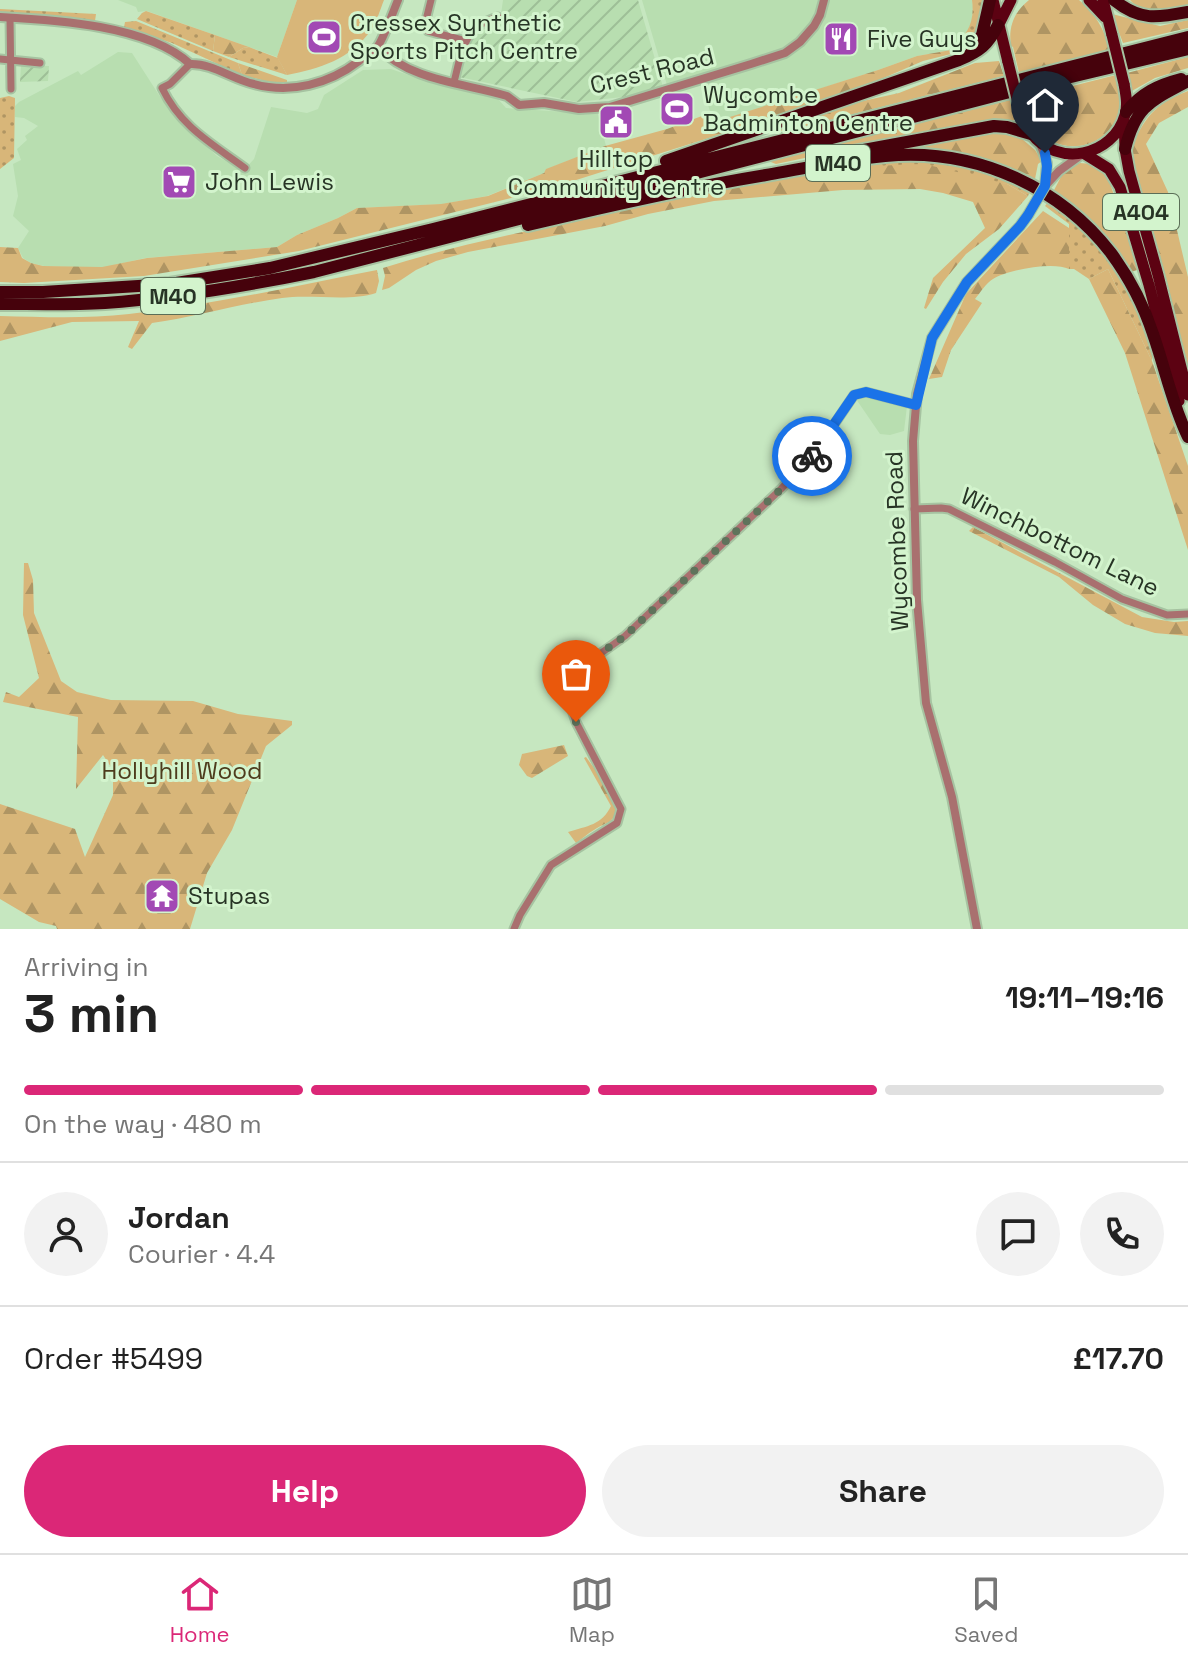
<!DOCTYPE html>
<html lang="en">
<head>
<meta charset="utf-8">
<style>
	body { margin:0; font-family:"Space Grotesk",sans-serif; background:#f2f2f2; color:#222; height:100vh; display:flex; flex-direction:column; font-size:30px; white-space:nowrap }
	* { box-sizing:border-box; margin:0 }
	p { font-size:26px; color:#767676 }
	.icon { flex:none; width:44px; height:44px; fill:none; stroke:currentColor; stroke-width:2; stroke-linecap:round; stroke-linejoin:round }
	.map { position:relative; height:929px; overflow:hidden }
	.drawer { display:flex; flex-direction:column; background:#fff; flex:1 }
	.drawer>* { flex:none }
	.pin { position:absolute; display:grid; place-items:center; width:68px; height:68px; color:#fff; margin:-82px -34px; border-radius:50% 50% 50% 0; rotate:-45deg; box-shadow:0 0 8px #0007 }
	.pin .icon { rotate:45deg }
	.courier { position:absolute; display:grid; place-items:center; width:80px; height:80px; margin:-40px; border:6px solid #1a73e8; border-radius:50%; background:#fff; color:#222; box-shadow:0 2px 10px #0007 }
	.summary em { font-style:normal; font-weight:800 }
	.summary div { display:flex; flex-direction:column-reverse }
	.summary { display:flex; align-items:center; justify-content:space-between; height:136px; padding:0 24px }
	h1 { font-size:52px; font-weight:800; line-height:60px }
	.bar { display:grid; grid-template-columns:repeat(4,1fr); gap:12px 8px; align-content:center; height:96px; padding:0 24px }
	.bar i { height:10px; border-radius:6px; background:#e0e0e0 }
	.bar .active { background:#db2777 }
	.bar p { grid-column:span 4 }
	.line { display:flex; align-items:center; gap:20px; padding:0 24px; border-top:2px solid #e0e0e0 }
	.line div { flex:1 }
	.round { display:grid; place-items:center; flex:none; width:84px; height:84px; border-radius:42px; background:#f2f2f2 }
	.button { display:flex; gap:16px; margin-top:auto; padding:16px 24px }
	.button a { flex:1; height:92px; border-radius:48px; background:#db2777; color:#fff; font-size:32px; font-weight:800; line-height:92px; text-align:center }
	.button a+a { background:#f2f2f2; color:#222 }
	.dock { display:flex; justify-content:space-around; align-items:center; height:112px; border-top:2px solid #e0e0e0; background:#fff; font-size:22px; color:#767676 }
	.dock a { display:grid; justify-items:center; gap:4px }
	.dock .active { color:#db2777 }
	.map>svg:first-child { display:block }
	.built { fill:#b8deb0 }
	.industrial { fill:url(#industrial-furrows) }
	.grass { fill:url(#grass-dots) }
	.forest { fill:url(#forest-firs) }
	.pitch { fill:#d8b679 }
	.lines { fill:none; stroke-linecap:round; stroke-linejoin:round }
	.minor-casing { stroke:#a6c3a1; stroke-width:11 }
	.tertiary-casing { stroke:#a6c3a1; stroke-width:12 }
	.trunk-casing { stroke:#a6c3a1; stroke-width:15 }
	.motorway-casing { stroke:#a6c3a1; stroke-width:16 }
	.minor { stroke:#a9706f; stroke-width:7 }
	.tertiary { stroke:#a9706f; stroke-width:8 }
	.trunk { stroke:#5c0212; stroke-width:11 }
	.motorway { stroke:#46020c; stroke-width:12 }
	.tertiary-bridge-casing { stroke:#a6c3a1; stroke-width:12; stroke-linecap:butt }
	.trunk-bridge-casing { stroke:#a6c3a1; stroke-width:15; stroke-linecap:butt }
	.tertiary-bridge { stroke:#a9706f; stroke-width:8 }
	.trunk-bridge { stroke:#5c0212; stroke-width:11 }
	.done { stroke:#5f735b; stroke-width:8; stroke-dasharray:0 14.4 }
	.route { stroke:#1a73e8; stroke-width:10 }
	.labels { text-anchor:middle; stroke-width:6; stroke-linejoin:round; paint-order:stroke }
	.shield { fill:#d3f4cd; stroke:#5b6e57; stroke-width:2 }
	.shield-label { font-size:22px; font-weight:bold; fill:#273425 }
	.poi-label { font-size:24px; fill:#273425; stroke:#d3f4cd; text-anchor:start }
	.street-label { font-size:24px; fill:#273425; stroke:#d3f4cd }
	.park-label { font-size:24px; fill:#4e3c1d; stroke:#d3f4cd }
</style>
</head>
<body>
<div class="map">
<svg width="1188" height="929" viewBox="0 0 1188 929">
	<defs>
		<pattern id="industrial-furrows" width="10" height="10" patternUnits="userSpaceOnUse" patternTransform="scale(2)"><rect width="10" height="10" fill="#b8deb0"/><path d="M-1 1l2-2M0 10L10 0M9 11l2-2" fill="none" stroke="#9ebf97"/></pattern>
		<pattern id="grass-dots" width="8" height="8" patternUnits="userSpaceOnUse" patternTransform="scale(2)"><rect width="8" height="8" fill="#d8b679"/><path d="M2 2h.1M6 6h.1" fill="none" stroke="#af9563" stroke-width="1.8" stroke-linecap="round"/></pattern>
		<pattern id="forest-firs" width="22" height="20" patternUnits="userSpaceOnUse" patternTransform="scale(2)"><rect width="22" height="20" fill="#d8b679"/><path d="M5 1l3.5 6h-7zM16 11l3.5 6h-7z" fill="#af9563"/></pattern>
	</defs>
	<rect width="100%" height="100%" fill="#c6e7c0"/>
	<path class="built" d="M118,0H297L277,57L147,11L138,12L136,7Z
		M642,0H972L973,7L972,21L966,35L951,50L917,56L878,70L714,123L698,75L667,85Z
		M118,52L132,53L159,95L181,123L217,156L243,171L254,159L271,107L307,113L318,109L324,95L363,70L391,69L435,84L498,99L506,108L598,114L606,146L547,169L544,173L487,196L443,204L357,208L338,218L297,235L277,247L145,258L101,268L44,266L31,263L23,258L18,248L29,231L13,216L18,196L13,164L21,160L17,149L27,140L25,136L38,126L24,118L15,117V106L19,102L78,71L81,75Z
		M864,396H880L907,406L904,431L890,435L880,434L856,399Z"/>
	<path class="industrial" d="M503,0H638L663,87L623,97L577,102L459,77L469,46L480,28L500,21Z
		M21,65L49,66L48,81L20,82Z"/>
	<path class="grass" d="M972,0H984C981,31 980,34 955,53L951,50C967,34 975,24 972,0Z
		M0,9L96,14L95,21L51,16L0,14Z
		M146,11L215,35L213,51L137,19L142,13Z
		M136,21L238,63L242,75L172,43L124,27L125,22Z
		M249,47L278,58L287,75L229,57L243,48Z
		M9,96L15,98L14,158L0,169V98Z
		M895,160L954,163L994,174L1030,191L1028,196L1007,184L843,169Z
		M1048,202C1065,214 1082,227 1096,242C1125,272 1138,315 1152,353V361L1108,269L1089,279L1074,269H1069V224L1045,206Z"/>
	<path class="forest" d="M1079,0C1096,14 1104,29 1110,50L1019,73L1013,47L1011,46C1008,27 1014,12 1029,0Z
		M1130,0H1188V6L1141,11Z
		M1112,14L1160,26L1188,20V28L1123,43Z
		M215,35L249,47L243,48L229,57L213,51Z
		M951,50L955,53L923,61L844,95L551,188L299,251L144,276L24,283L0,282V247L18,248L22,258L31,263L43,266L102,267L147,258L277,247L297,235L338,218L357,208L441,204L488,196L544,173L546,169L605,146L667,129L710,113L714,122L878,70L917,56Z
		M1188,57V68L1155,78L1130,92L1127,73Z
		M999,61L1004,76L790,130L763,132L854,103L899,93L975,63Z
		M238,63L287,80V82H269L242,75Z
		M1116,75C1120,87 1123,99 1119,112C1109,149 1058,159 1036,127C1029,118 1027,108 1025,98Z
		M1188,91V107L1159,123L1146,144L1168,192L1188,277V369L1130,151C1144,118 1154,104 1188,91Z
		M1010,100L1017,118L1009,123L867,145L776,164L768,161Z
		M986,132L1015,133L1035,150L1042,161L1038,164L1034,184L981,162L867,156L898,148L957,140Z
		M1080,163L1092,164L1107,175L1140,269L1128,273L1052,194L1064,171Z
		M924,164L1007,184L1028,196L999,229L966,254L943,282L926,309L924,308L933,278L985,228L973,202L943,193L920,189L843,190L714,201L648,214L605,226L468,252L436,261L416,270L389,288L382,290L385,276L383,268C452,246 524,232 595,216C703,191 813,166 924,164Z
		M1043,211L1069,228V269C1053,261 1007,270 993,279C986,283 980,293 975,299L982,303L951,350L942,377L929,379L966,294Z
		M1108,269L1152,361L1188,466V550L1125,353L1089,279Z
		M377,270L379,281L376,293C350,302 311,294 282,298C238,304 195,317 152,323L132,349L128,347L139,321L72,322L0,341V316C43,317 86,319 129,314C212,305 295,286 377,270Z
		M973,527L1142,617L1174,622L1188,621V636L1155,633L1125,624L1093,605L1059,577L969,531Z
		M24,563H28L33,580L34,613L61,681L77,692L111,700L193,701L238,714L292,721V725L266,746L232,830L207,873L190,929H57L56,926L39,922L0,899V804L75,829L85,857L113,795V770L103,755L76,789L78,717L3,702L6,692L19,697L39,678L23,615Z
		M564,745L568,756L532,778L527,776L519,765L522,754Z
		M586,757L608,787L618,807C613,825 607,821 594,830C588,833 582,839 576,843L568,832C587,826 602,825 611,806L584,758Z"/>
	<path class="pitch" d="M297,0H384C380,10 377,21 371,30C351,59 319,69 287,75L277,57Z"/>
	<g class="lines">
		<defs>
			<path id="minor" d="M431,0L426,20L428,31L466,41
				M10,18L11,89
				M0,59L40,63
				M190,64L170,84L162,88C181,127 211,143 245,168
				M454,82C462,51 463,27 498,17
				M914,509L941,508L949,509L1055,562L1122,599L1167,615L1188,614
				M514,929L520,915L551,865L617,823L621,809L576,722L562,681L625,636L781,489L814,454L854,395L866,392L916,405"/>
			<path id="tertiary" d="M0,17C55,20 148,25 190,64C212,63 232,79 254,84C291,94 329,84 359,61C365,56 374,52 378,46C385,35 393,12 398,0
				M378,47C410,81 464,83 507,96L519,105L544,103L579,109L610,107L751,64L785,53L800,42L814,26L820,15L824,0
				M1040,143L1047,163L1045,186
				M1045,186L1059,171L1081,155
				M977,929L952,797L926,703L917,600L913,441L917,394L932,338L967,282L1020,226L1028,215"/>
			<path id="trunk" d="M993,0L1008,62
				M1089,0L1105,17
				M1103,0L1112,35
				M999,24L1011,0
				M1020,111C1023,119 1025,127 1031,133C1057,168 1113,157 1125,115C1128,105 1126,95 1124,84
				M1124,118L1125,149L1129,171L1158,275L1188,395
				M1085,154L1109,169L1120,187L1149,285L1179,401"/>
			<path id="motorway" d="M1114,0C1140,21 1157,18 1188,12
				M972,49L982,35L990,0
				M1126,112C1141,93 1158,85 1181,79
				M1125,149C1136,105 1151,101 1188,81
				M831,156L994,126L1007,127L1031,134
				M666,161L959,60C980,51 988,45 998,25
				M528,225C607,206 686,188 766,175C810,167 854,158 898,155C980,151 1061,188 1111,253C1128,276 1144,306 1153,334C1165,368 1172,404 1188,437
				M0,292H43L170,284L270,268L433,229L1188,37
				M0,304C35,304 70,305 105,303C176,298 245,286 314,272L1033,86L1188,49"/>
		</defs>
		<use href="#minor" class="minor-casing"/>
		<use href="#tertiary" class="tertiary-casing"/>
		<use href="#trunk" class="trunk-casing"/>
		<use href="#motorway" class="motorway-casing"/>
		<use href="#minor" class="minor"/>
		<use href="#tertiary" class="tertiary"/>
		<use href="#trunk" class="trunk"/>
		<use href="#motorway" class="motorway"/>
		<defs>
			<path id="tertiary-bridge" d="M1028,215L1045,186"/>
			<path id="trunk-bridge" d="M1112,35L1124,84
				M1008,62L1020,111"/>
		</defs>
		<use href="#tertiary-bridge" class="tertiary-bridge-casing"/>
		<use href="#trunk-bridge" class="trunk-bridge-casing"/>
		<use href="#tertiary-bridge" class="tertiary-bridge"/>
		<use href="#trunk-bridge" class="trunk-bridge"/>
	</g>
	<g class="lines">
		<path class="done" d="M576,722L562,681L625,636L781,489L812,456"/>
		<path class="route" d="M812,456L854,395L866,392L916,405L932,338L967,282L1020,226L1028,215L1045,186L1047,166L1045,153"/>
	</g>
	<defs>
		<symbol id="stadium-square" viewBox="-11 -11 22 22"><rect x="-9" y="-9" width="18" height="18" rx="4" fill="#a249b4" stroke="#d3f4cd"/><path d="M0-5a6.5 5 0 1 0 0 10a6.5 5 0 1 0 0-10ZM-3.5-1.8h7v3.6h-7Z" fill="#fff"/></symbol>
		<symbol id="restaurant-square" viewBox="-11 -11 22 22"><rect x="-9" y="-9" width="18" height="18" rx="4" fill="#a249b4" stroke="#d3f4cd"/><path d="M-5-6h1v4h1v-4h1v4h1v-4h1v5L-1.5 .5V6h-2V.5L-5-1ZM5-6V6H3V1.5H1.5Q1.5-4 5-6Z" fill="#fff"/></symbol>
		<symbol id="civic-square" viewBox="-11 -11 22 22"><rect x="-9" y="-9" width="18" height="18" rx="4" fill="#a249b4" stroke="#d3f4cd"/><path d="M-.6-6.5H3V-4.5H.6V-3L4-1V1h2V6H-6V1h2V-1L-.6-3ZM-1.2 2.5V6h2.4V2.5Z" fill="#fff"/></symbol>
		<symbol id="supermarket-square" viewBox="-11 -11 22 22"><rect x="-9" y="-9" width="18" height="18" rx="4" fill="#a249b4" stroke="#d3f4cd"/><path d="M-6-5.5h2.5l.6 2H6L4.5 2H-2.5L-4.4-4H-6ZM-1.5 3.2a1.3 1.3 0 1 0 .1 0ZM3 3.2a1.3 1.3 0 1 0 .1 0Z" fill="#fff"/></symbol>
		<symbol id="temple-square" viewBox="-11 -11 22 22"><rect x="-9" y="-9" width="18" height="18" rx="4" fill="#a249b4" stroke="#d3f4cd"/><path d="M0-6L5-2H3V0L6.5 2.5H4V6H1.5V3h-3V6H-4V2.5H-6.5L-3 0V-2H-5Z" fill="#fff"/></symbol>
	</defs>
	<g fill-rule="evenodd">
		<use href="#stadium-square" x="304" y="17" width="40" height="40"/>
		<use href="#restaurant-square" x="821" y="19" width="40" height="40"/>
		<use href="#stadium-square" x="657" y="89" width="40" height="40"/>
		<use href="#civic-square" x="596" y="102" width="40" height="40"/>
		<use href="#supermarket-square" x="159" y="162" width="40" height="40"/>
		<use href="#temple-square" x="142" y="876" width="40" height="40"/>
	</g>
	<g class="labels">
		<g class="shield">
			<rect x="806" y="145" width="64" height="36" rx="6"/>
			<rect x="1103" y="194" width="76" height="36" rx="6"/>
			<rect x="141" y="278" width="64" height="36" rx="6"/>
		</g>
		<g class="shield-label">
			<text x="838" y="171">M40</text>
			<text x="1141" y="220">A404</text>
			<text x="173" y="304">M40</text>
		</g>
		<g class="poi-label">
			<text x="350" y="31">Cressex Synthetic<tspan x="350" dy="28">Sports Pitch Centre</tspan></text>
			<text x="867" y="47">Five Guys</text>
			<text x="703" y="103">Wycombe<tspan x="703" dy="28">Badminton Centre</tspan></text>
			<text x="616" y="167" text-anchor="middle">Hilltop<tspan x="616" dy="28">Community Centre</tspan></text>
			<text x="205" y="190">John Lewis</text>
			<text x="188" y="904">Stupas</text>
		</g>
		<g class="street-label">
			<text transform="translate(652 71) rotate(-14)" y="8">Crest Road</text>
			<text transform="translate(897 541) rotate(-92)" y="8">Wycombe Road</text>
			<text transform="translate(1060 542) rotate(26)" y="8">Winchbottom Lane</text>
		</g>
		<g class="park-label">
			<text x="182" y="779">Hollyhill Wood</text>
		</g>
	</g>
</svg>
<div class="pin" style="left:576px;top:722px;background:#ea580c"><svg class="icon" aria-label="bag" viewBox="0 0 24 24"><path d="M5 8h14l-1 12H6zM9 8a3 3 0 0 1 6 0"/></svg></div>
<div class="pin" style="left:1045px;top:153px;background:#1f2937"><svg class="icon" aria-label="home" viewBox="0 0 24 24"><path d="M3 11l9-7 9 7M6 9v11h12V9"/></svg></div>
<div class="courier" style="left:812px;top:456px"><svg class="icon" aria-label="bike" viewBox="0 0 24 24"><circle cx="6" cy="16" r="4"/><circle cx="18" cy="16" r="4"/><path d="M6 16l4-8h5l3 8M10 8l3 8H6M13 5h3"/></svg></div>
</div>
<section class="drawer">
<div class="summary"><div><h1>3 min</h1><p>Arriving in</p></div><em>19:11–19:16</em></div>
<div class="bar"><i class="active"></i><i class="active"></i><i class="active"></i><i></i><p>On the way · 480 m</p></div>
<div class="line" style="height:144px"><a class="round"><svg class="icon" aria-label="person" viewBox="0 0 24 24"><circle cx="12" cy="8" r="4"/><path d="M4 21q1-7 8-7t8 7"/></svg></a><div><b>Jordan</b><p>Courier · 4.4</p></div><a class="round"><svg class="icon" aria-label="chat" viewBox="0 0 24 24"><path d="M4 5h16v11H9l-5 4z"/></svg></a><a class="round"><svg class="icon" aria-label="phone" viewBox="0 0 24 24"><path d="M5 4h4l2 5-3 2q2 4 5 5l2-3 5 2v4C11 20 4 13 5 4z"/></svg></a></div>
<div class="line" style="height:104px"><div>Order #5499</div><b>£17.70</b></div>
<div class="button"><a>Help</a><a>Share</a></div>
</section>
<nav class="dock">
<a class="active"><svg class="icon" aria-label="home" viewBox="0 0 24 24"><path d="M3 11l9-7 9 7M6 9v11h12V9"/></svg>Home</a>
<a><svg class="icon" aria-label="map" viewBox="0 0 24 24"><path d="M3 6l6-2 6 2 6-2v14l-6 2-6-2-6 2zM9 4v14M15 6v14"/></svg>Map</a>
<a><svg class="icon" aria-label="saved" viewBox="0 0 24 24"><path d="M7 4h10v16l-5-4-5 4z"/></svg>Saved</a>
</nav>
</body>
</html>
